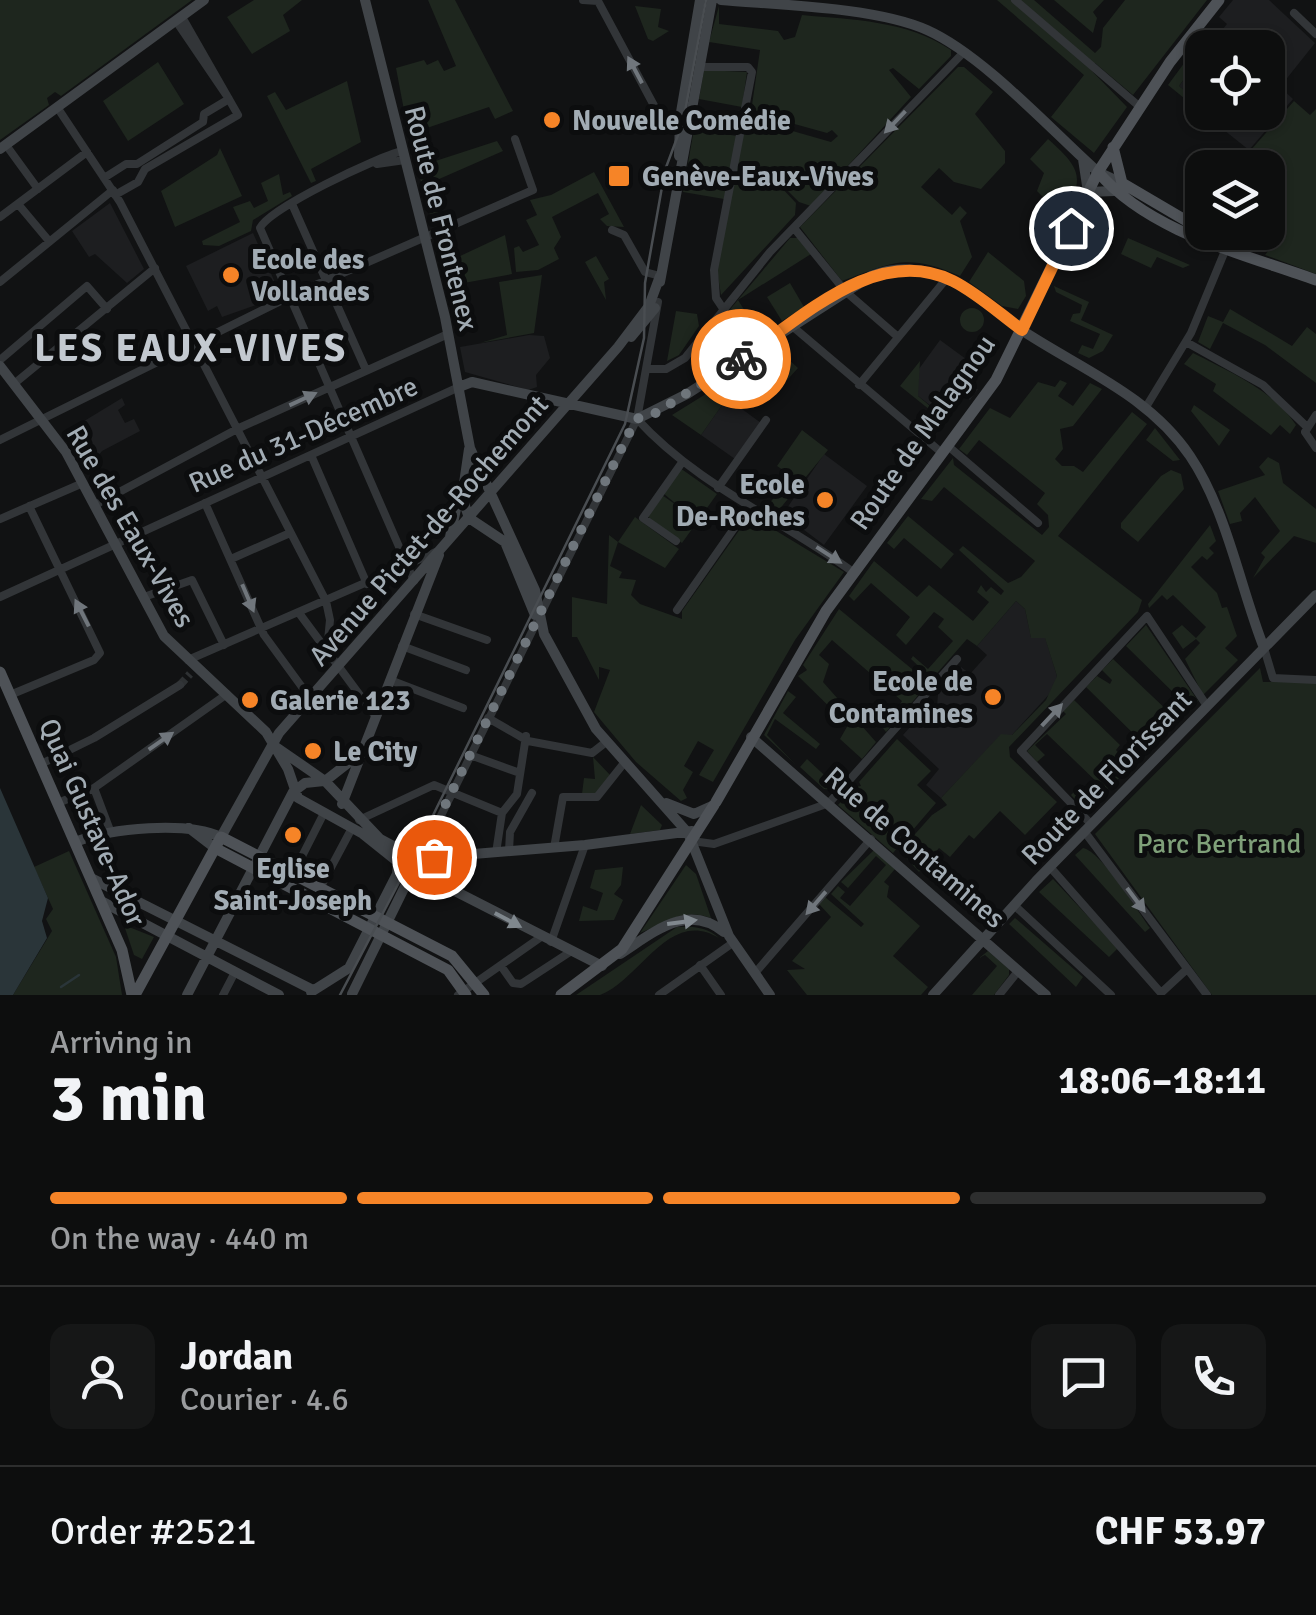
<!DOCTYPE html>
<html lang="en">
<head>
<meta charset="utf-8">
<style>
	body { margin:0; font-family:Signika,sans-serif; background:#161717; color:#f1f3f6; height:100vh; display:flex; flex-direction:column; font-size:38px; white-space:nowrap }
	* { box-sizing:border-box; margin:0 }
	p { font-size:32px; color:#9a9c9e }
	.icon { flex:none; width:55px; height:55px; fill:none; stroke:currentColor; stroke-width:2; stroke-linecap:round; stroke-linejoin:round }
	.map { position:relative; height:995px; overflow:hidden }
	.drawer { display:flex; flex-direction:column; background:#0d0e0e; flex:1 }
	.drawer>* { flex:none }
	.fabs { position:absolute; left:1185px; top:30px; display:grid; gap:20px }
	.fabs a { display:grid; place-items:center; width:100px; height:100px; border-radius:20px; background:#0d0e0e; box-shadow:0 2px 8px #0004,0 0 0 2px #2d2e2e; font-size:50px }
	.pin { position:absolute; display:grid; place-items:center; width:85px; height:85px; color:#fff; margin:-42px; border:5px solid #fff; border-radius:50%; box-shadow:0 2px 10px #0007 }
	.courier { position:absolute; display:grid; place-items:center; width:100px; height:100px; margin:-50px; border:8px solid #f68427; border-radius:50%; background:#fff; color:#222; box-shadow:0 2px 12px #0007 }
	.head em { font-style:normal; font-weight:700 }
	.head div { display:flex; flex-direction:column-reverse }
	.head { display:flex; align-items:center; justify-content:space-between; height:170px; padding:0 50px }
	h1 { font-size:65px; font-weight:700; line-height:75px }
	.bar { display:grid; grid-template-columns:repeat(4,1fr); gap:15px 10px; align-content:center; height:120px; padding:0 50px }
	.bar i { height:12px; border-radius:8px; background:#2d2e2e }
	.bar .selected { background:#f68427 }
	.bar p { grid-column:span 4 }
	.line { display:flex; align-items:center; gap:25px; padding:0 50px; border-top:2px solid #2d2e2e }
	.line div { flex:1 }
	.round { display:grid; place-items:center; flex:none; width:105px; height:105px; border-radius:20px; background:#161717 }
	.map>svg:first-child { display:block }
	.built { fill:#1d1e20 }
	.green { fill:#1e261e }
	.water { fill:#2a3539 }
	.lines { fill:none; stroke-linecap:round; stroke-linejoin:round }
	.stream { stroke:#2a3539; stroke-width:2.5 }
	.street-tunnel { stroke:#2e3133; stroke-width:8; stroke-dasharray:8 4; stroke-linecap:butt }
	.street { stroke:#323538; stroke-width:8 }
	.secondary { stroke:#404448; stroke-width:10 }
	.primary { stroke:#4e5257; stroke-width:11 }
	.tram { stroke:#494d51; stroke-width:2.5 }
	.oneway { fill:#70767c }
	.oneway2 { fill:#80888e }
	.done { stroke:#6f767c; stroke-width:10; stroke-dasharray:0 18 }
	.route { stroke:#f68427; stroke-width:12 }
	.poi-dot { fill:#f68427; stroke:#0c0d0e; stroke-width:4 }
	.labels { text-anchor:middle; stroke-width:10; stroke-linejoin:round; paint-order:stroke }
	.poi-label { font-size:28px; font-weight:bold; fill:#a2acb4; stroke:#0c0d0e; text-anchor:start }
	.street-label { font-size:28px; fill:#a2acb4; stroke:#0c0d0e }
	.park-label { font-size:28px; fill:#7fa079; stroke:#0c0d0e }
	.district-label { font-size:38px; font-weight:bold; letter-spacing:2.5px; fill:#c3c9d0; stroke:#0c0d0e }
</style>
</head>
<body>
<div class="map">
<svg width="1316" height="995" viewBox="0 0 1316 995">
	<rect width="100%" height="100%" fill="#111213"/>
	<path class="built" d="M1233,0H1269L1315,43L1280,87L1293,99L1249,150L1195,107L1198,103L1179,86L1202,55V112H1268V48L1208,47L1227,24L1219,17Z
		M110,203L144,269L127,283L95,254L89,257L72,231Z
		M253,233L281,296L222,317L217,306L208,311L186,266Z
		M529,335L544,336L550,358L536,375L537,387L528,390L465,372L460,347Z
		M940,340L970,362L961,379L966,387L978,389L970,400L960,393L946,400L940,395L931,406L918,396L916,373Z
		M122,398L125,405L118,410L125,423L134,419L140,431L102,451L94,461L90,454L80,460L66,439L78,432L76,426Z
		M727,398L761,423L735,459L701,435Z
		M824,454L867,486L824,545L783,514Z
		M1016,601L1025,609L1031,637H1045L1057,676L1054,689L1012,735H1001L941,798L926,785L939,769L903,735L925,710L937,707L938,694L961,667L970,674L987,655L977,646Z"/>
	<path class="green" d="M0,0H192L61,96L55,92L47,98L49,105L0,140Z
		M254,0H302L283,15L290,31L252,54L227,17Z
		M428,0H455L513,111L495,119L489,107L418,131L421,145L411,147L396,68L424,60L427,65L438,60L444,71L456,66Z
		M997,0H1034L1095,53L1101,47L1103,28L1125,0H1207L1133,95L1095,63L1090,69L1127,107L1094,153L1051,117L1084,75Z
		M1054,0H1104L1093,12L1097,18L1093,33Z
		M635,6L661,9L658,27L669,31L653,41L648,39Z
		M719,6V24L778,31L784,40L795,37L802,15C853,20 906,20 951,50V56L919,89L893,68L889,70L911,97L811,206L799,202L782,185L781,175L780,186L796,203L795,215L721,295L716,264L747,118L831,142L838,136L832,130L827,133L751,112L760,50L709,42Z
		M1210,28L1220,32L1208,47L1202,48V55L1179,86L1199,102L1195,107L1168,85Z
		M158,62L184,104L128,141L103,101Z
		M958,67H964L993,92L975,114L1005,151V163L981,189L954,182L939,168L921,187L952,215L960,206L967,213L960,221L972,257L960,276C906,252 891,263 842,281L800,227Z
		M704,70L747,72L742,107L699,99Z
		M347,81L361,142L311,169L316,181L311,183L267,96L275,92L286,110Z
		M1294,101L1310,115L1316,109V274L1265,255L1283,233L1268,219V168L1236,167Z
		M694,129L737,136L724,199L683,192Z
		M1048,139C1085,172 1083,178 1062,222L1039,221L1047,201L1037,191L1044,173L1030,159Z
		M497,141L503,151L430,183L432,197L428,201L442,194L445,199L435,202L442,218L451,212L453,217L433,226L417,167Z
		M220,148L242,196L175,227L161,191L217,155Z
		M594,172L624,227L607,226L600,219L609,214L598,193L552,217L561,237L554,248L559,259L538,270L516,272L514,248L519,246L523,252L539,245L526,220L537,215L530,200L551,195Z
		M279,174L283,195L290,192L292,196L253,220L251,231L219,246L203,245L202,241L240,222L233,207L250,201L254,208L268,201L261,183Z
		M505,235L512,274L464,283L458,257Z
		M790,238H798L811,254L738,300L760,335L721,360L705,339Z
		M1128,238L1190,265L1183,268L1157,257L1151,268L1121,254Z
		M988,252L1024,281L1026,296L1018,309L1002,306L969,282Z
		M596,256L609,279L604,282L606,300L585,262Z
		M542,275L534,333L480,343L507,335L499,282Z
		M790,283L804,307L782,321L767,297Z
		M1054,286L1089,302L1081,320L1113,335L1103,351L1089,358L1078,353L1082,345L1093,349L1100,334L1070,321L1073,314L1080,313L1082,305L1056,292Z
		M960 320a12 12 0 1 1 24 0a12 12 0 1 1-24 0Z
		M1230,309L1292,346L1307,327L1316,334V383L1265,345L1223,323L1210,349L1198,342L1208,316L1223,322Z
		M676,311L697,314L699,326L679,355L667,361Z
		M1193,353C1230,372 1273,390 1296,425L1290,434L1280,425L1271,435L1213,391L1216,384L1184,364Z
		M787,358L798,368L769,400L745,380L749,372L746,368L752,365L756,368L760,364L767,372Z
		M920,361L918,396L930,406L940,394L946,400L935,414L900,386Z
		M730,379L727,398L701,435L672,415Z
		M1060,380L1067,383L1058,396L1073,406L1090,383L1102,389L1073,426L1060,429L1063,449L1055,459L1062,466H1074L1083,472L1132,412L1147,424L1058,536L1142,600L1138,612L1009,747L1010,757L1057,802L1025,835L1000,811L974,839L969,835L950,857L939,848L919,872L900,851L932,815L947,805L941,798L1001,734L1012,735L1046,700L1057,676L1045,638H1031L1025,609L1016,601L977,646L967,639L932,679L911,659L913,656L928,669L953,641L938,627L944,619L934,612L906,645L896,635L910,617L871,583L854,601L849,596L874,561L917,597L929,585L973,621L989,602L977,592L981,585L986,592L991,587L1001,595L1004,591L959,550L963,546L1008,583L1021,577L1035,561L944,487L932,501L921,499L953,458L954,465L1042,535L1049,527L1048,515L1037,504L1045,493L979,440L967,455L959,449L990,408L1010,418L1038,382L1055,387Z
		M1194,405L1230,430L1219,446L1191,411Z
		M1155,428L1180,460L1173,461L1146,440Z
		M802,430L828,450L778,511L769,504L783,486L780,479L786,472L777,466Z
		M1268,457L1279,463L1283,483L1316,509V543L1294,536L1253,578L1265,557L1261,553L1280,531L1255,497L1240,513L1242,521L1230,524L1218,491L1265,475L1259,467Z
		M680,468L717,494L682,543L647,516L662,495L682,509L663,493Z
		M1171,470L1181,474L1184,489L1138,542L1121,528V523L1161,476Z
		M750,515L844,572L795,640L713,782L699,775L714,750L698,741L684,766L693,772L683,790L687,798L681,801L636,762L594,712L610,670L599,667V680L577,637H572V597L607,604L609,535L618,542L635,517L679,549L665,568L618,542L610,566L622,572L619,578L636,580L631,595L640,604L682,619V611Z
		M908,516L954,554L941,569L904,538L894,549L887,543Z
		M1210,525L1216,541L1209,548L1214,553L1207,560L1202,556L1191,567L1217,593L1222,608L1227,607L1237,636L1225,648L1238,660L1203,695L1185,659L1200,643L1196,639L1183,649L1172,633L1182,625L1196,638L1206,627L1173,595L1167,600L1162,595L1149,608L1148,604Z
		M839,609L929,683L886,732L883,728L902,701L832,640L819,655L829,664L823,682L876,742L862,759L840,739L848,725L798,676L807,670L803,665Z
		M1146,625L1198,701L1167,732L1160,725L1143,743L1086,687L1097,676L1110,684L1112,680L1102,670L1113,659L1171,714L1182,701L1126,646Z
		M1260,668L1263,682H1316V995H1212L1095,834Z
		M788,691L796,697L783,713L820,744L816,749L775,719L767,735L795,764L764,735Z
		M1074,700L1120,745L1116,750L1131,767L1085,810L1071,795L1079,787L1090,797L1100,785L1047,734L1035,745L1045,755L1037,762L1027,751L1066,714L1063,711Z
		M897,739L931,771L917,785L936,803L893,853L838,805L854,787L861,786L859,782Z
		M593,757L610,775L597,794H582L584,778L595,779Z
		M807,759L834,784L843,780L835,790L824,789L800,767Z
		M641,805L662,825L660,830L630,834Z
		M1083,848C1102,852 1137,910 1150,928L1145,932L1075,855Z
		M874,850L895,869L884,882L889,886L887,897L920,926L893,956L928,987L921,995H807L787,970L805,969L792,961L831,917L819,904L825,897L861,927L864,924L831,894L838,886L845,892L840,898L850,906L886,865L876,856L848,888L841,882Z
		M69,851L116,957L122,995H13L52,931L46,919L53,909L34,867Z
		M686,865L696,874L711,918C682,907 664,924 640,933Z
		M623,867L621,885L614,894L623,900L614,920L579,921L583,906L597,911L603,893L590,888L595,870Z
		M1053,879L1114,944L1117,949L1109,957L1039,892Z
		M1015,918L1083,977L1076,987L1009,924Z
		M124,925L154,937L142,959L134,955Z
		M677,927C693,926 707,927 719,938C669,907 640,980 600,995C594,995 582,995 576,995Z
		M988,951L1009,969V975L994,995H972L997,966L985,955L979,958Z"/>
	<path class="water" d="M0,788L48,898L42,921L47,938L13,995H0Z"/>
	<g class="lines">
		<path class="stream" d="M61,987L79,975"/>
		<path class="street-tunnel" d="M180,685L190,674"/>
		<path class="street" d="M583,0L598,1
			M1015,0L1140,107
			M598,1L658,113L668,123L680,118
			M1294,13L1316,34
			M699,67H748L752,72L714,270L716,298L722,307
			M57,107L120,202L326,601L330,620L327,651
			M6,145L38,189
			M402,151C378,157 269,208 260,228L414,581
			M377,164L405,160
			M104,178L126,164H137L203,122L204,114L229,99L176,21
			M115,195L138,182L145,169L238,115L182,17
			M18,204L49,241
			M292,204L366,370
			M0,217L87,152
			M794,228L845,291L898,337
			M612,230L624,235L645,272L660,276
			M0,282L113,190
			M792,326L942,453
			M1186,342L1263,385L1306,426
			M0,360L87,286L107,309
			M647,369H666L685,358L770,252L963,53
			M15,383L155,268
			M859,385L947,278
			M1146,407L1191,333L1227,246
			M1316,415L1305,432L1316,448
			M637,419C698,486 781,519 853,572
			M0,440L295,294L533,190L515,139
			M948,446L1038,523
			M311,455L367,584
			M718,488L766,420
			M205,503L264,635L310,698
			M95,505L239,428L448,334
			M0,519L83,483
			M676,541L643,518L683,461
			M231,559L290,533
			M0,597L459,387
			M144,597L192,580L224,645
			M677,610L749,507
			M299,613L376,717
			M414,614L487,640
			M402,646L466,670
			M1264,648L1273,678L1316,680
			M188,660L436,552
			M390,680L463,708
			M10,695L94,660L100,653L29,506
			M488,718L528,741L592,753L606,742
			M470,755L520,773
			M41,764L94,738L180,685
			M94,788L111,833
			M58,803L94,788L227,694
			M359,820L434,785L502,813
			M1091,824L1021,751L1147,616L1207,706
			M1084,831L1207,995
			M692,841L714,844L829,803L957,659
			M554,848L563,797H597L624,763
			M509,851L510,832L532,793
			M496,853L502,813L517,794L526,736
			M421,856L637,419L658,302
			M1050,867L1161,993
			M293,874L324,813
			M320,888L352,828
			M1014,905L1111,995
			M551,942L585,845
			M700,965L721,995
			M501,966L513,983L521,984L570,952
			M755,973L871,839
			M1161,993L1187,969
			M223,995L235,972
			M458,995L541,937
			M659,995L734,942
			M999,995L1019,970"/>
		<path class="secondary" d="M365,0L445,317L470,448L535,590L544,634L596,729L688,833L729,936L770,995
			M721,0C778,5 876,7 927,30C983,55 1051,130 1098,172L1122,183
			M0,149L204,0
			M679,156L680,118L700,0
			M1083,159L1088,192L1114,191
			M660,282L712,0
			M631,337L655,308
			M0,366L66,452L164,636L266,732L288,769L298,798L363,834L398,862L602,966
			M459,387L472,382L637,419L687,394L871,276C893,267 914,267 937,275C968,285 994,310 1020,329C1080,369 1148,394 1190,456C1227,511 1240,587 1264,648
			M469,518L505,542L535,615
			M469,518L462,497L469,449
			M450,537L459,495
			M751,737L1046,995
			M276,747L325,781L380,839L410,855L449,856L585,845L692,831
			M325,781L357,756
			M666,803L694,814L714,805
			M342,804L439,555
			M189,828L215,848
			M75,842C112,828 186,821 221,837L279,733L618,347L649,306L660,276
			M91,878L313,990
			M101,901L279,995
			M620,954C653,933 687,902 724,932
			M311,992L349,968L397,874L398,862
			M352,994L415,866
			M187,995L293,792L305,783L324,781
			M933,995L1036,881L1316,595"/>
		<path class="primary" d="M1113,147L1122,183L1202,230
			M1098,172C1150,233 1244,254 1316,280
			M0,672L122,950L132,995
			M716,802L826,611L996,380L1098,172L1170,62L1219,0
			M215,848L448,970L466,995
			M135,995L221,837L452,956L484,995
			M561,995L622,949L714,805"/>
		<path class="tram" d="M340,995L416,850L625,424L644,338L645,283L665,170L683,122L706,0"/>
	</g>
	<defs><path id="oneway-solid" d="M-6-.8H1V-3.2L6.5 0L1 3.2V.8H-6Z" transform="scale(2.5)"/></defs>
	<g class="oneway">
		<use href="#oneway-solid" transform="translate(635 70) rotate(-118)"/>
		<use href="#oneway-solid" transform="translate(895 122) rotate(134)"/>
		<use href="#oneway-solid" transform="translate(303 399) rotate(-25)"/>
		<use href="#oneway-solid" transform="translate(829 555) rotate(33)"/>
		<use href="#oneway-solid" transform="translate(248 598) rotate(67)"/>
		<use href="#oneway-solid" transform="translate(82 613) rotate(-117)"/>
		<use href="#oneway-solid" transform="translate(1052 715) rotate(-47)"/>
		<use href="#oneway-solid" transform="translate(161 741) rotate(-35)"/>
		<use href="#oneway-solid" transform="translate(1136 900) rotate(53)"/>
		<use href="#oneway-solid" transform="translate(816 903) rotate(131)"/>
	</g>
	<g class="oneway2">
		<use href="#oneway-solid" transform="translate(508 920) rotate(28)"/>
		<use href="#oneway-solid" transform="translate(682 922) rotate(-8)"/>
	</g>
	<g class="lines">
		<path class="done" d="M434,857L420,856L636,419L654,414L741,359"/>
		<path class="route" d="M741,359C801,319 877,243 953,281C977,293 1000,314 1022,330L1071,228"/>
	</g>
	<g class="poi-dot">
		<circle cx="552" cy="120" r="10"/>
		<rect x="607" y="164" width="24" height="24" rx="5"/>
		<circle cx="231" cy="275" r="10"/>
		<circle cx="825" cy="500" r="10"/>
		<circle cx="993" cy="697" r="10"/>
		<circle cx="250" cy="700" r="10"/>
		<circle cx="313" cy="751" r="10"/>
		<circle cx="293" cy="835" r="10"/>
	</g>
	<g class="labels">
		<g class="poi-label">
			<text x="572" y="130">Nouvelle Comédie</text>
			<text x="642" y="186">Genève-Eaux-Vives</text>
			<text x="251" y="269">Ecole des<tspan x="251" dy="32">Vollandes</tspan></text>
			<text x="805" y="494" text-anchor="end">Ecole<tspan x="805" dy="32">De-Roches</tspan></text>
			<text x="973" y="691" text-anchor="end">Ecole de<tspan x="973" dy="32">Contamines</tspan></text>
			<text x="270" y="710">Galerie 123</text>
			<text x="333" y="761">Le City</text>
			<text x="293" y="878" text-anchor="middle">Eglise<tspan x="293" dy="32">Saint-Joseph</tspan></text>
		</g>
		<g class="street-label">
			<text transform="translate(442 218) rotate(76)" y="10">Route de Frontenex</text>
			<text transform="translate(922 432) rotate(-55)" y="10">Route de Malagnou</text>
			<text transform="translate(303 434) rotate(-24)" y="10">Rue du 31-Décembre</text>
			<text transform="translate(131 526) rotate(60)" y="10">Rue des Eaux-Vives</text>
			<text transform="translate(428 530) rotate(-49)" y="10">Avenue Pictet-de-Rochemont</text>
			<text transform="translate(1106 777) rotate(-46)" y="10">Route de Florissant</text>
			<text transform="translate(93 822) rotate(66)" y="10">Quai Gustave-Ador</text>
			<text transform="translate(915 847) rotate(41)" y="10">Rue de Contamines</text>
		</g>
		<g class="park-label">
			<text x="1219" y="853">Parc Bertrand</text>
		</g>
		<g class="district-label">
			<text x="191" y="361">LES EAUX-VIVES</text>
		</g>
	</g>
</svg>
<div class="fabs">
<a><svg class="icon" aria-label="locate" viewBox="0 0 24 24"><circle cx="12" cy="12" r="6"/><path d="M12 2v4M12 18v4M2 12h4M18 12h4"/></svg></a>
<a><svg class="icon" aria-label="layers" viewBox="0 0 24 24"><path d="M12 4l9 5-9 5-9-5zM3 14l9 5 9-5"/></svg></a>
</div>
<div class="pin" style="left:434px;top:857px;background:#ea580c"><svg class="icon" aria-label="bag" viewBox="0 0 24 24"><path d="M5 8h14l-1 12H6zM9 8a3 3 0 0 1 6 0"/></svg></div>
<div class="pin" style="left:1071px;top:228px;background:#1f2937"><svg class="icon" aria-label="home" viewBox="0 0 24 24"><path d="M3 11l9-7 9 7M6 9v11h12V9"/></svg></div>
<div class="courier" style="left:741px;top:359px"><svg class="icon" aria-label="bike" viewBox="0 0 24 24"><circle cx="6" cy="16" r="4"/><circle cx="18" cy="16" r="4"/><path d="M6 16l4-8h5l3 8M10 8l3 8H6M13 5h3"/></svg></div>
</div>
<section class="drawer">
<div class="head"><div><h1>3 min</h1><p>Arriving in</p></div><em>18:06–18:11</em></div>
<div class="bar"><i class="selected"></i><i class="selected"></i><i class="selected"></i><i></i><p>On the way · 440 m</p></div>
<div class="line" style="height:180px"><a class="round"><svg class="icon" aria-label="person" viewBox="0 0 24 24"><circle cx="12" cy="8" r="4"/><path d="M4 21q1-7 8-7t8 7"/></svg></a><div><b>Jordan</b><p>Courier · 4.6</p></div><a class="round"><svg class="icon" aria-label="chat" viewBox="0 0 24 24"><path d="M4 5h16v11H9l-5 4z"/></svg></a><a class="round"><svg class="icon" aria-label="phone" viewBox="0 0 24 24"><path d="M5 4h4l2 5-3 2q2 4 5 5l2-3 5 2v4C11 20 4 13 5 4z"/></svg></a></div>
<div class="line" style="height:130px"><div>Order #2521</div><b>CHF 53.97</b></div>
</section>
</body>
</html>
